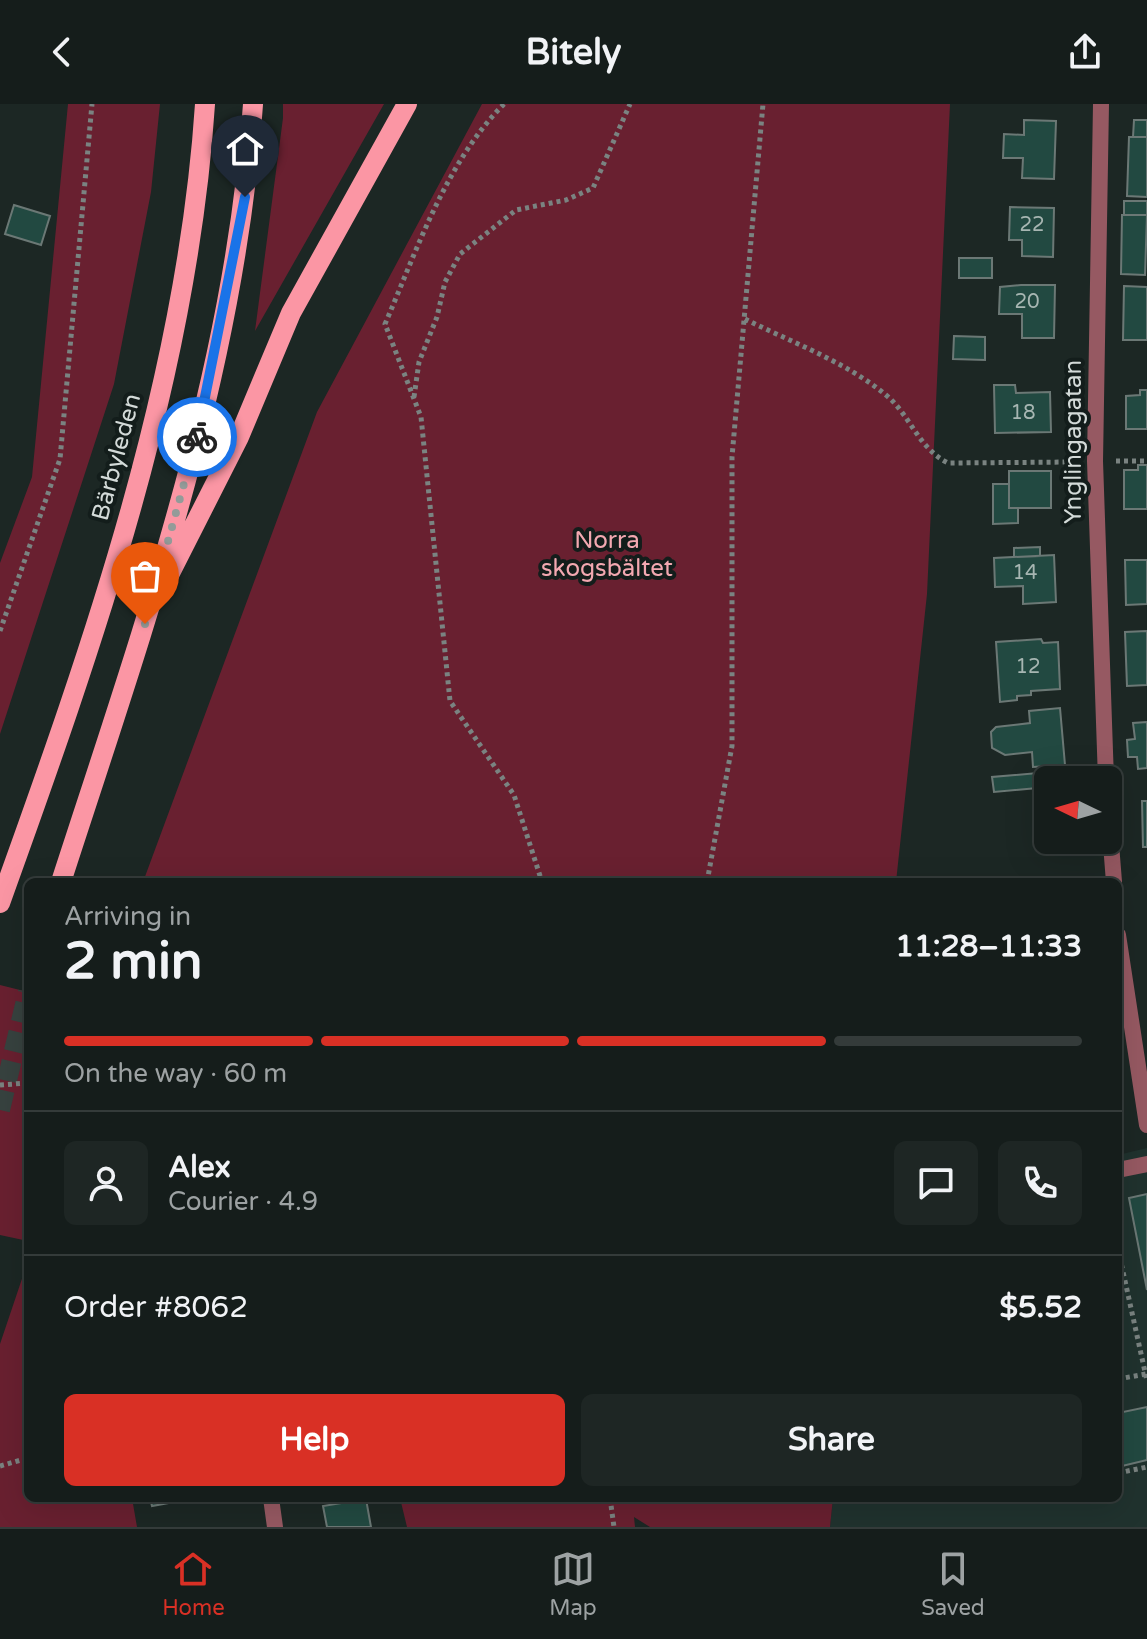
<!DOCTYPE html>
<html lang="en">
<head>
<meta charset="utf-8">
<style>
	body { margin:0; font-family:"Varela Round",sans-serif; background:#1e2624; color:#f1f3f6; height:100vh; display:flex; flex-direction:column; font-size:30px; white-space:nowrap }
	* { box-sizing:border-box; margin:0 }
	p { font-size:26px; color:#9da2a3 }
	.icon { flex:none; width:44px; height:44px; fill:none; stroke:currentColor; stroke-width:2; stroke-linecap:round; stroke-linejoin:round }
	.map { position:relative; flex:1; overflow:hidden }
	.sheet { position:absolute; left:24px; top:774px; width:1098px; height:624px; display:flex; flex-direction:column; background:#151d1b; border-radius:12px; box-shadow:0 8px 32px #0002,0 0 0 2px #343b3a }
	.sheet>* { flex:none }
	.needle { width:52px; rotate:275deg }
	.controls { position:absolute; left:1034px; top:662px; display:grid; gap:16px }
	.controls a { display:grid; place-items:center; width:88px; height:88px; border-radius:12px; background:#151d1b; box-shadow:0 8px 32px #0002,0 0 0 2px #343b3a; font-size:40px }
	.pin { position:absolute; display:grid; place-items:center; width:68px; height:68px; color:#fff; margin:-82px -34px; border-radius:50% 50% 50% 0; rotate:-45deg; box-shadow:0 0 8px #0007 }
	.pin .icon { rotate:45deg }
	.courier { position:absolute; display:grid; place-items:center; width:80px; height:80px; margin:-40px; border:6px solid #1a73e8; border-radius:50%; background:#fff; color:#222; box-shadow:0 2px 10px #0007 }
	.summary em { font-style:normal; font-weight:700 }
	.summary div { display:flex; flex-direction:column-reverse }
	.summary { display:flex; align-items:center; justify-content:space-between; height:136px; padding:0 40px }
	h1 { font-size:52px; font-weight:700; line-height:60px }
	.bar { display:grid; grid-template-columns:repeat(4,1fr); gap:12px 8px; align-content:center; height:96px; padding:0 40px }
	.bar i { height:10px; border-radius:6px; background:#343b3a }
	.bar .on { background:#d93025 }
	.bar p { grid-column:span 4 }
	.line { display:flex; align-items:center; gap:20px; padding:0 40px; border-top:2px solid #343b3a }
	.line div { flex:1 }
	.round { display:grid; place-items:center; flex:none; width:84px; height:84px; border-radius:12px; background:#1e2624 }
	.button { display:flex; gap:16px; margin-top:auto; padding:16px 40px }
	.button a { flex:1; height:92px; border-radius:12px; background:#d93025; color:#fff; font-size:32px; font-weight:700; line-height:92px; text-align:center }
	.button a+a { background:#1e2624; color:#f1f3f6 }
	header { display:flex; justify-content:space-between; align-items:center; height:104px; padding:0 40px; background:#151d1b; font-size:36px; font-weight:700 }
	.tab-bar { display:flex; justify-content:space-around; align-items:center; height:112px; border-top:2px solid #343b3a; background:#151d1b; font-size:22px; color:#9da2a3 }
	.tab-bar a { display:grid; justify-items:center; gap:4px }
	.tab-bar .on { color:#d93025 }
	.map>svg:first-child { display:block }
	.built { fill:#20322e }
	.green { fill:#692030 }
	.building { fill:#224941; stroke:#6b7875; stroke-width:2 }
	.lines { fill:none; stroke-linecap:round; stroke-linejoin:round }
	.primary-tunnel { stroke:#37423f; stroke-width:20; stroke-dasharray:20 10; stroke-linecap:butt }
	.path { stroke:#7a8381; stroke-width:5; stroke-dasharray:4 4; stroke-linecap:butt }
	.minor { stroke:#965962; stroke-width:16 }
	.primary { stroke:#fb96a4; stroke-width:20 }
	.done { stroke:#939b99; stroke-width:8; stroke-dasharray:0 14.4 }
	.route { stroke:#1a73e8; stroke-width:10 }
	.labels { text-anchor:middle; stroke-width:8; stroke-linejoin:round; paint-order:stroke }
	.number-label { font-size:20px; fill:#a7b6b2 }
	.street-label { font-size:24px; fill:#d3dad8; stroke:#131d1b }
	.park-label { font-size:24px; fill:#f3a8b1; stroke:#131d1b }
</style>
</head>
<body>
<header><svg class="icon" aria-label="back" viewBox="0 0 24 24"><path d="M15 5l-7 7 7 7"/></svg>Bitely<svg class="icon" aria-label="share" viewBox="0 0 24 24"><path d="M12 15V3M7 8l5-5 5 5M5 13v7h14v-7"/></svg></header>
<div class="map">
<svg width="1147" height="1423" viewBox="0 0 1147 1423">
	<rect width="100%" height="100%" fill="#1c2724"/>
	<path class="built" d="M1147,1044V1423H830L833,1394H1118V1051Z"/>
	<path class="green" d="M68,0H160L151,88L114,280L0,630V459L32,373Z
		M283,0H384L255,227L283,14Z
		M482,0H950L927,490L896,778H143L317,308Z
		M0,881L28,888V1137L0,1131Z
		M28,1157V1394H132L137,1423H0V1240Z
		M400,1394H833L830,1423H650L634,1413L635,1423H407Z"/>
	<path class="building" d="M1024,16L1056,17L1054,75L1022,74L1023,54H1003L1004,30L1024,31Z
		M1134,16H1147V33H1133Z
		M1129,33H1147V93L1127,92Z
		M1124,97H1147V111H1124Z
		M14,101L50,112L41,141L5,130Z
		M1010,103L1054,104L1053,153L1022,152V136H1009Z
		M1122,111H1147L1145,171L1121,170Z
		M959,154H992V174H959Z
		M1021,181H1055L1054,234H1022V210H999L1000,183Z
		M1124,182L1147,183V236H1123Z
		M954,232L985,233V256L953,255Z
		M994,281H1015L1016,289L1050,288L1051,328L995,329Z
		M1140,286H1147V325H1126V292L1140,291Z
		M1138,361H1147V405H1124V366H1138Z
		M1009,367H1051V404H1009Z
		M993,380H1009V404H1018V419L993,420Z
		M1040,443V452L1014,453V444Z
		M1054,451L1056,498L1023,500V482L995,483L994,454Z
		M1125,456H1147V500L1126,501Z
		M1147,527V581L1127,582L1125,528Z
		M1041,535L1043,539L1058,538L1060,585L1031,587V591L1017,592V596L1000,598L996,538Z
		M1060,604L1065,661L1033,663L1032,648L1005,651L992,644L991,628L996,623L1030,619L1029,607Z
		M1147,618V664L1138,665L1137,653H1128L1127,636L1135,635L1133,619Z
		M1060,667V676H1048V683L994,688L992,673Z
		M1142,697H1147V743H1143Z
		M1037,703H1048V736H1072L1073,743L1040,745Z
		M1147,1090V1186L1129,1094Z
		M1147,1303V1356L1118,1363V1309Z
		M150,1394H184L185,1396L152,1402Z
		M366,1395L371,1423H327L323,1402Z"/>
	<g class="lines">
		<path class="primary-tunnel" d="M0,1006L28,888"/>
		<path class="path" d="M504,0C446,58 417,146 385,220L421,313L450,597L514,691L542,778
			M745,215C791,238 846,258 886,291C911,312 918,344 948,359L1074,358
			M414,293L419,258L437,213L445,178L460,150L516,106L566,96L593,84L630,0
			M1116,357H1147
			M0,527L60,355L92,0
			M686,778L708,774
			M707,778L732,642V353L763,0
			M0,981L28,979
			M1118,1145L1147,1277
			M1118,1275L1146,1270
			M0,1362L28,1354
			M1118,1369L1147,1363
			M610,1394L614,1423
			M988,1394H991"/>
		<path class="minor" d="M1101,0L1095,357L1106,676
			M1108,702L1114,778
			M1118,831L1147,1021
			M1118,1066L1147,1060
			M271,1394L275,1423"/>
		<path class="primary" d="M166,477L239,333L291,209L407,0
			M61,778C143,525 235,268 253,0
			M0,799C93,541 187,275 205,0"/>
	</g>
	<g class="lines">
		<path class="done" d="M145,520L197,333"/>
		<path class="route" d="M197,333L245,93"/>
	</g>
	<g class="labels">
		<g class="number-label">
			<text x="1032" y="127">22</text>
			<text x="1027" y="204">20</text>
			<text x="1023" y="315">18</text>
			<text x="1025" y="475">14</text>
			<text x="1028" y="569">12</text>
		</g>
		<g class="street-label">
			<text transform="translate(1073 338) rotate(-90)" y="8">Ynglingagatan</text>
			<text transform="translate(116 353) rotate(-75)" y="8">Bärbyleden</text>
		</g>
		<g class="park-label">
			<text x="607" y="444">Norra<tspan x="607" dy="28">skogsbältet</tspan></text>
		</g>
	</g>
</svg>
<div class="controls">
<a><svg class="needle" viewBox="-14 -14 28 28"><path d="M0-13l5 13h-10z" fill="#e53935"/><path d="M0 13l5-13h-10z" fill="#9da2a3"/></svg></a>
</div>
<div class="pin" style="left:145px;top:520px;background:#ea580c"><svg class="icon" aria-label="bag" viewBox="0 0 24 24"><path d="M5 8h14l-1 12H6zM9 8a3 3 0 0 1 6 0"/></svg></div>
<div class="pin" style="left:245px;top:93px;background:#1f2937"><svg class="icon" aria-label="home" viewBox="0 0 24 24"><path d="M3 11l9-7 9 7M6 9v11h12V9"/></svg></div>
<div class="courier" style="left:197px;top:333px"><svg class="icon" aria-label="bike" viewBox="0 0 24 24"><circle cx="6" cy="16" r="4"/><circle cx="18" cy="16" r="4"/><path d="M6 16l4-8h5l3 8M10 8l3 8H6M13 5h3"/></svg></div>
<section class="sheet">
<div class="summary"><div><h1>2 min</h1><p>Arriving in</p></div><em>11:28–11:33</em></div>
<div class="bar"><i class="on"></i><i class="on"></i><i class="on"></i><i></i><p>On the way · 60 m</p></div>
<div class="line" style="height:144px"><a class="round"><svg class="icon" aria-label="person" viewBox="0 0 24 24"><circle cx="12" cy="8" r="4"/><path d="M4 21q1-7 8-7t8 7"/></svg></a><div><b>Alex</b><p>Courier · 4.9</p></div><a class="round"><svg class="icon" aria-label="chat" viewBox="0 0 24 24"><path d="M4 5h16v11H9l-5 4z"/></svg></a><a class="round"><svg class="icon" aria-label="phone" viewBox="0 0 24 24"><path d="M5 4h4l2 5-3 2q2 4 5 5l2-3 5 2v4C11 20 4 13 5 4z"/></svg></a></div>
<div class="line" style="height:104px"><div>Order #8062</div><b>$5.52</b></div>
<div class="button"><a>Help</a><a>Share</a></div>
</section>
</div>
<nav class="tab-bar">
<a class="on"><svg class="icon" aria-label="home" viewBox="0 0 24 24"><path d="M3 11l9-7 9 7M6 9v11h12V9"/></svg>Home</a>
<a><svg class="icon" aria-label="map" viewBox="0 0 24 24"><path d="M3 6l6-2 6 2 6-2v14l-6 2-6-2-6 2zM9 4v14M15 6v14"/></svg>Map</a>
<a><svg class="icon" aria-label="saved" viewBox="0 0 24 24"><path d="M7 4h10v16l-5-4-5 4z"/></svg>Saved</a>
</nav>
</body>
</html>
